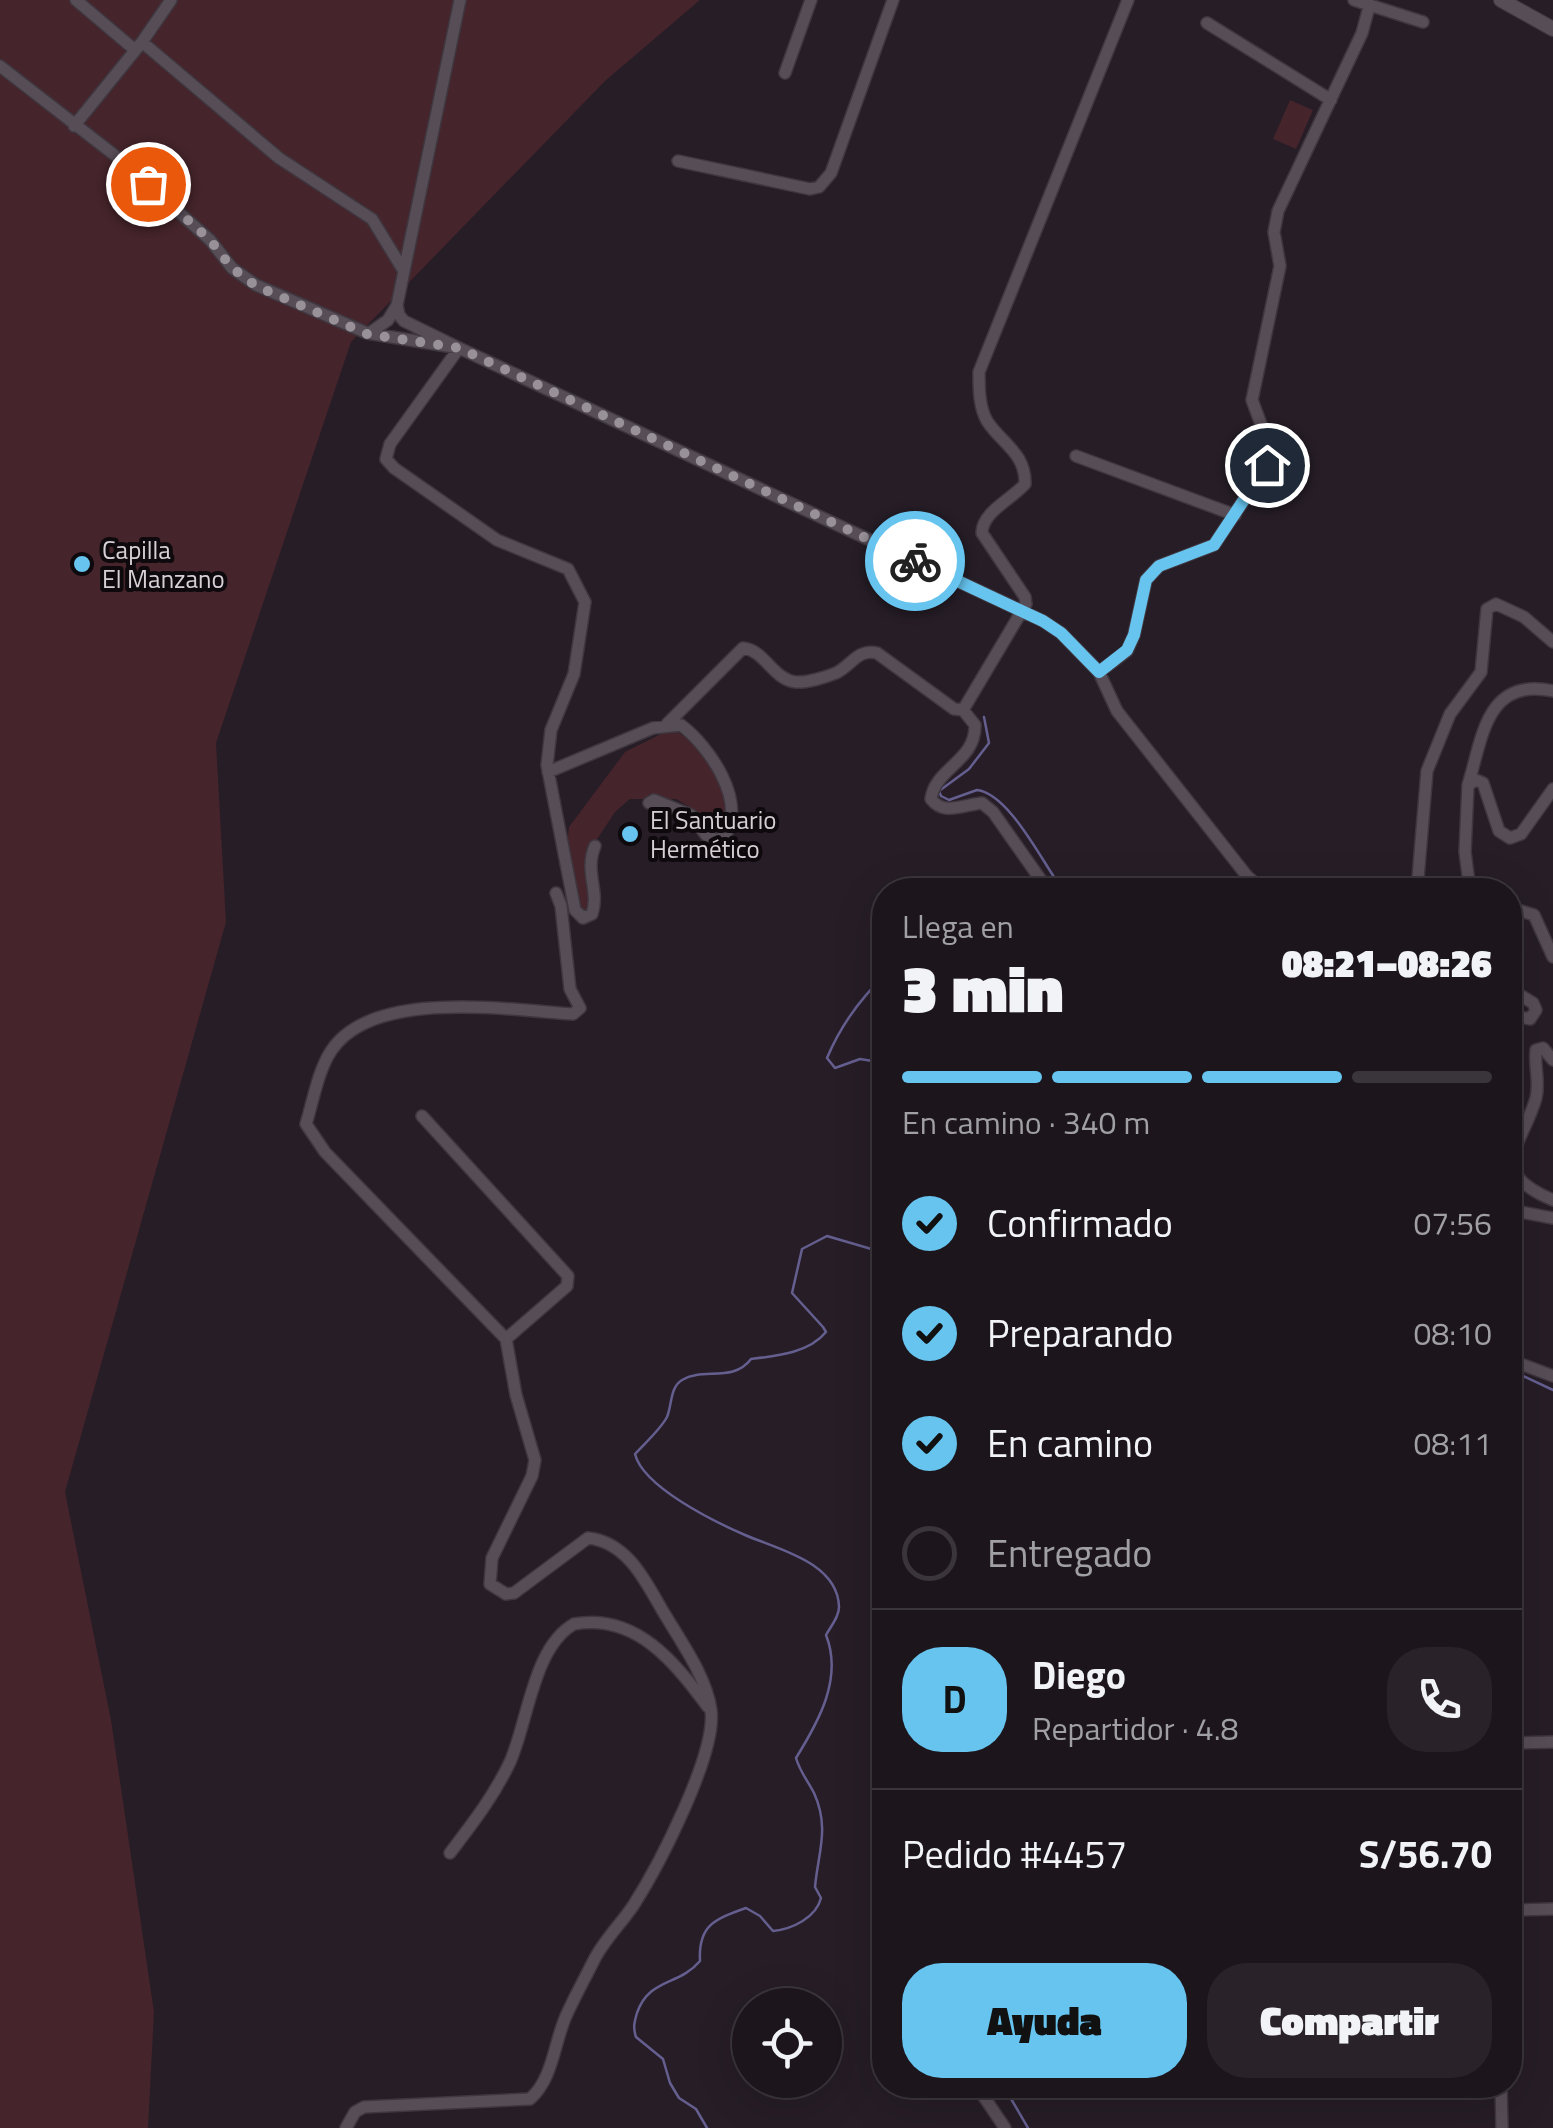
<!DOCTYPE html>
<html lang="es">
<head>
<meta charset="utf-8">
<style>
	body { margin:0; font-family:"Titillium Web",sans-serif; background:#292329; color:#f1f3f6; height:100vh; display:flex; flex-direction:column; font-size:38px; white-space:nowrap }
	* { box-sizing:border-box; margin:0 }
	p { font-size:32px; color:#a09fa3 }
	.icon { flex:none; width:55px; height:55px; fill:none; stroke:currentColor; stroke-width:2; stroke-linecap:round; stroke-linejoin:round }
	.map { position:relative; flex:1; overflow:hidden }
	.sheet { position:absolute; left:872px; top:878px; width:650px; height:1220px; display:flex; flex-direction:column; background:#1c161c; border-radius:40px; box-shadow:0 10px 40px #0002,0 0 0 2px #3a353b }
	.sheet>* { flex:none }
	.tools { position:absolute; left:732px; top:1988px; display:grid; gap:20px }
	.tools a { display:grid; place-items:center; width:110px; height:110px; border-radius:50%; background:#1c161c; box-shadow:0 10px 40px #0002,0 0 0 2px #3a353b; font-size:50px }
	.pin { position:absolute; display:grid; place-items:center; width:85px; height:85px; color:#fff; margin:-42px; border:5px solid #fff; border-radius:50%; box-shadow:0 2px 10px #0007 }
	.courier { position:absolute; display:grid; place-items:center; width:100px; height:100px; margin:-50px; border:8px solid #66c4ef; border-radius:50%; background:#fff; color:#222; box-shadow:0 2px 12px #0007 }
	.headline em { font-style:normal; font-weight:800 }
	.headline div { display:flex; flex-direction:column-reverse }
	.headline { display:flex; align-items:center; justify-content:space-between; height:170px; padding:0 30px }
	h1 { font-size:65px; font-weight:800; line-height:75px }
	.bar { display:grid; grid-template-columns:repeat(4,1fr); gap:15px 10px; align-content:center; height:120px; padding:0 30px }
	.bar i { height:12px; border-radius:8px; background:#3a353b }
	.bar .active { background:#66c4ef }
	.bar p { grid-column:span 4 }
	.line { display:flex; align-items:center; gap:25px; padding:0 30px; border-top:2px solid #3a353b }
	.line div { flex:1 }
	.round { display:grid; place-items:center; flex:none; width:105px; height:105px; border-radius:40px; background:#292329 }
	ol { padding:0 30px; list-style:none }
	li { display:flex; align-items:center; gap:30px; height:110px }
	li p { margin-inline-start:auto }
	li .icon { padding:10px; border-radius:50%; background:#66c4ef; color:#111; stroke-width:4 }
	li:last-child { color:#a09fa3 }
	li i { width:55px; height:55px; border:5px solid #3a353b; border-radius:50% }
	.action { display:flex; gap:20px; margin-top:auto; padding:20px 30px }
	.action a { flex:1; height:115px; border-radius:40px; background:#66c4ef; color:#111; font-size:40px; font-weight:800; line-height:115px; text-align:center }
	.action a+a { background:#292329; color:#f1f3f6 }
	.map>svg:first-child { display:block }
	.green { fill:#45242b }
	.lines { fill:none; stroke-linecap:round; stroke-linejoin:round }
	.stream { stroke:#655f90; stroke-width:2.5 }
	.minor-casing { stroke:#3f373f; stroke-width:14 }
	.tertiary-casing { stroke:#3f373f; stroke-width:16 }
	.minor { stroke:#574d57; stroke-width:11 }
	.tertiary { stroke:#574d57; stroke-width:14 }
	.done { stroke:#989198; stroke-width:10; stroke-dasharray:0 18 }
	.route { stroke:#66c4ef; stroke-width:12 }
	.poi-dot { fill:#66c4ef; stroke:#0d090c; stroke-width:4 }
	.labels { text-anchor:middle; stroke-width:8; stroke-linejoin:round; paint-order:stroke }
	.poi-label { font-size:25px; fill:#d6d0d6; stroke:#0d090c; text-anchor:start }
</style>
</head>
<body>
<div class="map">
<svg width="1553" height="2128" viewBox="0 0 1553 2128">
	<rect width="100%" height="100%" fill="#261d26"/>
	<path class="green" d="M0,0H700L605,81L351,342L216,743L226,922L65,1492L111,1720L154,2012L148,2128H0Z
		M1290,100L1313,110L1296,149L1273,139Z
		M669,730C694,733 729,782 730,806C730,814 727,823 726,830L718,835L700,813L676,799H630L615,812L592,847V902L588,910H581L567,846L569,827L625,752Z"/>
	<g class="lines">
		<path class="stream" d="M984,717L989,743L969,769L939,791L941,796L949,800L977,790C1010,794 1043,864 1063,890
			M885,975C861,998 840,1027 827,1058L835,1068L860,1059L885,1063
			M1510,1377L1523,1376L1553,1390
			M1003,2085L1028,2128
			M707,2128L696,2109L679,2098L670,2083L663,2059L636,2037C633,2028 634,2023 637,2013C649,1978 679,1986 700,1961C698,1925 715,1919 746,1908L760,1916L773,1931C792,1929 816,1918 821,1898L815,1887C818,1853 830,1828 814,1793C808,1781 800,1772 796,1758C819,1721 843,1678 826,1635C831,1626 839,1617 839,1607C838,1562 777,1549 745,1535C715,1522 643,1487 635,1454C645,1443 660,1430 667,1417C672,1405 670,1387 682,1380C703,1367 733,1383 751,1359C776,1356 809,1353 826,1332L823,1327L792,1293L802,1249L827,1236L885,1253"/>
		<defs>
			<path id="minor" d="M76,0L135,50
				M460,0L397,305L399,315L404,321L459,348L390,444L386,459L394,468L497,540L568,569L585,602L574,674L551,730L547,765L575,910L583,918L592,914C600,891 584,872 595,846
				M1354,0L1423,22
				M1207,23L1331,100
				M142,42L279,158L372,219L402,268
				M0,66L117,157L210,240L232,268L256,285L367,333L459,348L1043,621L1061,633L1099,672L1117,711L1247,876L1263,890
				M785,73L811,0
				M74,126L142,42L171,0
				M678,161L810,189L819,187L831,173L893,0
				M371,332L388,320L397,305
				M1076,456L1235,515
				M1099,672L1127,651L1134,635L1146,580L1159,566L1214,545L1267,465L1265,435L1252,400L1280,266L1274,232L1278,211L1362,33L1369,7
				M963,710L1026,604L1025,597L982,533C982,512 1012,499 1025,484C1026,453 1001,443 987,421C979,407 979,388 979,372L1128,0
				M667,724L743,648C765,650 773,680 796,682C807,683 826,677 836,673C851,666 858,648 877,653L954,709L963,710L975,725C976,761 935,768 931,799C944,816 962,805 982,803L993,812L1048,890
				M548,772L653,728L681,725C709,746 748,802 724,837L716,840L706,835L691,815L654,800L649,803
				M1468,785C1482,741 1485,676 1553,691
				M1417,890L1427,771L1450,714L1481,672L1487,609L1496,604L1524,617L1553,642
				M1470,890L1465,852L1468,785L1476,780L1483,783L1499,831L1510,838L1521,834L1553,789
				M1510,916L1521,911L1534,915L1553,957
				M1510,989L1533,1003L1536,1010L1530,1019L1510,1015
				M1553,1060L1543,1048L1536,1050C1534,1066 1540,1082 1536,1098C1522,1147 1484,1171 1553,1200
				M422,1116L568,1276L567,1286L506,1339
				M1510,1210L1553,1218
				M1510,1360L1553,1376
				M1510,1743L1553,1742
				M450,1853C472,1824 494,1796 510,1762C528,1722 533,1647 574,1624C637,1613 675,1663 708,1707
				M1510,1910L1553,1909
				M885,1951L879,1973L885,1993
				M976,2085L1005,2128
				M1501,2085L1502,2128
				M346,2128L355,2112L364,2107L530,2099C553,2079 554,2043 566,2016C574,1998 584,1980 593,1962C603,1941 620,1925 633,1906C658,1867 717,1754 711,1710C706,1675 679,1639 661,1608C644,1578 626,1542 588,1538L514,1593L506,1594L490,1584L492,1558L532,1476L535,1460L516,1395L506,1339L325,1152L306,1124C313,1101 318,1071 331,1051C372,988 509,1010 573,1014L580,1008L570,989L561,906L556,893"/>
			<path id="tertiary" d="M1501,0L1553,29"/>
		</defs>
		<use href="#minor" class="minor-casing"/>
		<use href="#tertiary" class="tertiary-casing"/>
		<use href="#minor" class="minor"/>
		<use href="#tertiary" class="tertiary"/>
	</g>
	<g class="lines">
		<path class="done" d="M148,184L210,240L232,268L256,286L367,334L459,348L915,561"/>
		<path class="route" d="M915,561L1043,621L1061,633L1099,672L1127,650L1134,635L1146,580L1159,566L1214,545L1267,465"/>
	</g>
	<g class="poi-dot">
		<circle cx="82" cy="564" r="10"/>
		<circle cx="630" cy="834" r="10"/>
	</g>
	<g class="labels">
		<g class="poi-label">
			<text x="102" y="559">Capilla<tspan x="102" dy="29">El Manzano</tspan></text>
			<text x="650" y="829">El Santuario<tspan x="650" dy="29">Hermético</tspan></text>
		</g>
	</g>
</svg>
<div class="tools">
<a><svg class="icon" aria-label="locate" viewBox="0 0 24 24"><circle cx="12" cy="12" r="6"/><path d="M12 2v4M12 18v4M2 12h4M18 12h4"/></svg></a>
</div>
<div class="pin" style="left:148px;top:184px;background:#ea580c"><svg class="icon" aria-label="bag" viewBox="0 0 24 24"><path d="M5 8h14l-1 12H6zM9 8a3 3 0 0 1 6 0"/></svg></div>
<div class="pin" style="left:1267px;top:465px;background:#1f2937"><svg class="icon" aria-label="home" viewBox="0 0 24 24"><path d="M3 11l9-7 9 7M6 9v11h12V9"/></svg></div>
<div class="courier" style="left:915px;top:561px"><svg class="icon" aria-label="bike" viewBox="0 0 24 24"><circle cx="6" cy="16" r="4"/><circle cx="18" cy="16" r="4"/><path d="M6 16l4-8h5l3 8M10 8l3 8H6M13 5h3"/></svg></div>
<section class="sheet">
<div class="headline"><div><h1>3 min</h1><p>Llega en</p></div><em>08:21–08:26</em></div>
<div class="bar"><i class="active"></i><i class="active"></i><i class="active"></i><i></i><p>En camino · 340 m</p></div>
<ol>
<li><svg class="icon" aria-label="check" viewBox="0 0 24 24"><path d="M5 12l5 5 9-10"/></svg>Confirmado<p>07:56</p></li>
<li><svg class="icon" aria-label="check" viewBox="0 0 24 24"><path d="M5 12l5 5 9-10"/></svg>Preparando<p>08:10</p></li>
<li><svg class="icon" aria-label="check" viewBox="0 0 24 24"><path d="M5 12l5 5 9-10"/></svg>En camino<p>08:11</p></li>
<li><i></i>Entregado</li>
</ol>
<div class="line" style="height:180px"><b class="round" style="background:#66c4ef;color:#111">D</b><div><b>Diego</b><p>Repartidor · 4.8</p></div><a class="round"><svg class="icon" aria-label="phone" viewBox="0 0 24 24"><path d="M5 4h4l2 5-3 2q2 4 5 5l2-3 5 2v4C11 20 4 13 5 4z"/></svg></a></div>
<div class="line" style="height:130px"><div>Pedido #4457</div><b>S/56.70</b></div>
<div class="action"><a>Ayuda</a><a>Compartir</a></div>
</section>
</div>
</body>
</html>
